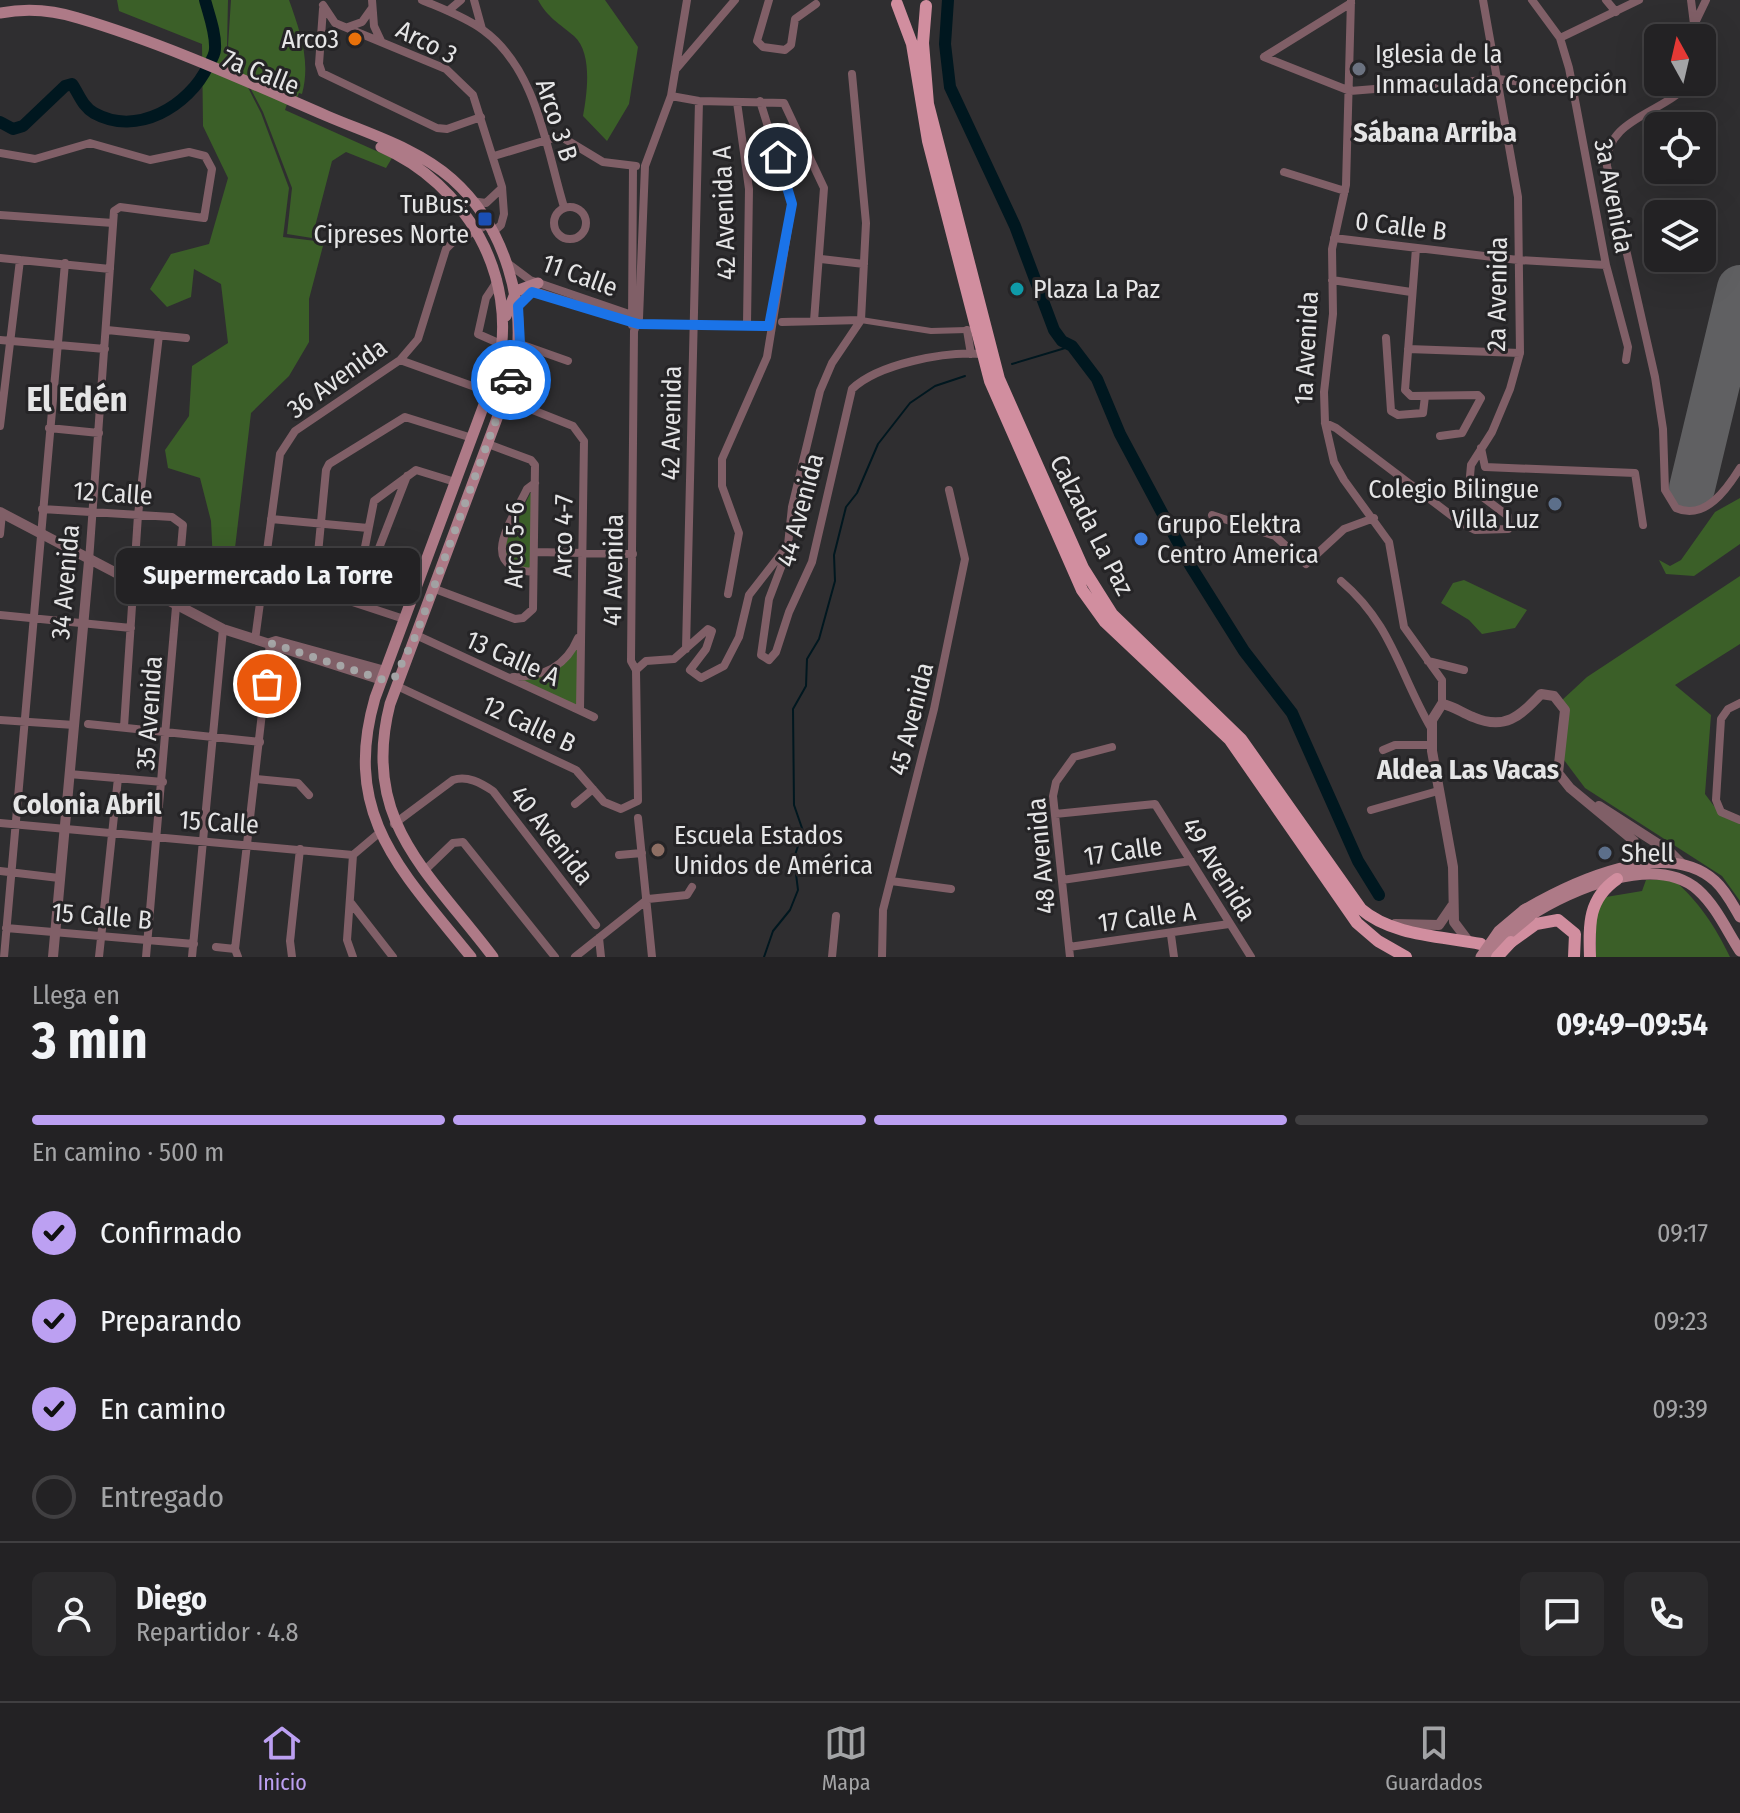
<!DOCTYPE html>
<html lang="es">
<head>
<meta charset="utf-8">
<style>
	body { margin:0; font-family:"Fira Sans Condensed",sans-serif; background:#2b2a2c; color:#f1f3f6; height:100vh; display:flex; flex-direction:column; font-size:30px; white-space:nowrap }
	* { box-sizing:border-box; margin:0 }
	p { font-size:26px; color:#a3a4a6 }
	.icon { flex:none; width:44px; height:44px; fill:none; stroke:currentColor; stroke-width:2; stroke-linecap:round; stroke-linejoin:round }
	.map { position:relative; height:957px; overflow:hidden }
	.side { display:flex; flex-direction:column; background:#232224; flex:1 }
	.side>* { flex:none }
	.needle { width:52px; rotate:352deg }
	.buttons { position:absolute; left:1644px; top:24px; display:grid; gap:16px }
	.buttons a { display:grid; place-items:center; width:72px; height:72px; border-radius:12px; background:#232224; box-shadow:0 8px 32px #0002,0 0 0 2px #403f41; font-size:40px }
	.pin { position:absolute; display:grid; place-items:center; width:68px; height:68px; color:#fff; margin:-34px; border:4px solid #fff; border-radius:50%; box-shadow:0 2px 8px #0007 }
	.courier { position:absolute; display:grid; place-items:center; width:80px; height:80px; margin:-40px; border:6px solid #1a73e8; border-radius:50%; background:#fff; color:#222; box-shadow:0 2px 10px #0007 }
	.bubble { position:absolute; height:56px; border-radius:12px; background:#232224; box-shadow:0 8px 32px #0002,0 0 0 2px #403f41; font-size:26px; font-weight:700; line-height:56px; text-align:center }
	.summary em { font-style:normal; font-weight:700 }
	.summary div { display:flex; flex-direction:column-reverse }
	.summary { display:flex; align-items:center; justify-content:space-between; height:136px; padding:0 32px }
	h1 { font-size:52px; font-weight:700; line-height:60px }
	.bar { display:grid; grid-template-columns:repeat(4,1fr); gap:12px 8px; align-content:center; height:96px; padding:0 32px }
	.bar i { height:10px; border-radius:6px; background:#403f41 }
	.bar .active { background:#bca0f2 }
	.bar p { grid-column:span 4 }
	.line { display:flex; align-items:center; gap:20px; padding:0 32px; border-top:2px solid #403f41 }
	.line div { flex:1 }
	.round { display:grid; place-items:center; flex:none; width:84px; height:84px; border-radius:12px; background:#2b2a2c }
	ol { padding:0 32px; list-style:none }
	li { display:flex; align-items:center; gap:24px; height:88px }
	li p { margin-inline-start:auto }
	li .icon { padding:8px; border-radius:50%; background:#bca0f2; color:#111; stroke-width:4 }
	li:last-child { color:#a3a4a6 }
	li i { width:44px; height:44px; border:4px solid #403f41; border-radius:50% }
	.menu { display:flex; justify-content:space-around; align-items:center; height:112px; border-top:2px solid #403f41; background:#232224; font-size:22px; color:#a3a4a6 }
	.menu a { display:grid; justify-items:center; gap:4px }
	.menu .active { color:#bca0f2 }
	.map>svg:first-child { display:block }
	.green { fill:#3b5f28 }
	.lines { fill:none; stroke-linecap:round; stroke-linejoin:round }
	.stream { stroke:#00171f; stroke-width:2 }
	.river { stroke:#00171f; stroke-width:12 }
	.runway { stroke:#606062; stroke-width:46 }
	.pedestrian { stroke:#805f67; stroke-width:6 }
	.minor { stroke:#805f67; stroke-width:8 }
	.tertiary { stroke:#805f67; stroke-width:10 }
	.secondary { stroke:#ae7a87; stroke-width:11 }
	.primary { stroke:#d18e9f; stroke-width:12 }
	.secondary-bridge { stroke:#ae7a87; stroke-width:11 }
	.primary-bridge { stroke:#d18e9f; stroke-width:12 }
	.done { stroke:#a5a5a6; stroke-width:8; stroke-dasharray:0 14.4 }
	.route { stroke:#1a73e8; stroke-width:10 }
	.food-dot { fill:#e8710a; stroke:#252426; stroke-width:3 }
	.worship-dot { fill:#6b7280; stroke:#252426; stroke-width:3 }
	.transit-dot { fill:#1a4fb4; stroke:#252426; stroke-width:3 }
	.culture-dot { fill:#0f9aa8; stroke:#252426; stroke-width:3 }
	.service-dot { fill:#5c6f8a; stroke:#252426; stroke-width:3 }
	.shop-dot { fill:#3f7fe0; stroke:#252426; stroke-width:3 }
	.education-dot { fill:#8d6e63; stroke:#252426; stroke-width:3 }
	.labels { text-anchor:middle; stroke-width:6; stroke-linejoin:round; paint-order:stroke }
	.poi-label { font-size:26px; fill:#e5e5e6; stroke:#252426; text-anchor:start }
	.street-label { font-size:26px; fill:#e5e5e6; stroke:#252426 }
	.neighbourhood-label { font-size:28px; font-weight:bold; fill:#e5e5e6; stroke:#252426 }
	.district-label { font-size:34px; font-weight:bold; fill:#e5e5e6; stroke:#252426 }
</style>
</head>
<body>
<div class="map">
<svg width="1740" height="957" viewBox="0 0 1740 957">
	<rect width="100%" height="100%" fill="#2f2e30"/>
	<path class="green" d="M117,0H228L227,46L261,113L289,188L283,237L324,242L309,299V342L289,376L251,413L235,548L214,585L211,521L200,478L168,468L165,450L189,416L192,366L228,343L221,284L194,269L191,297L167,307L150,289L171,254L209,244L228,178L203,126L202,44L119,11Z
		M231,0H289C300,31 311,61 302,94L299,93L296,100L289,98L285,110L392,158L386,168L346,152L332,161L312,238L287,234L292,188L263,112L228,46Z
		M538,0H605L638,47L629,104L607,141L583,116C587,94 593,53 574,36C559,23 548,18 538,0Z
		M533,488L532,569L512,566L503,548Z
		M1740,498V544L1694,576L1666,574L1659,560L1670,566L1681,560L1715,512Z
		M1740,576V644L1675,685L1711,715L1705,794L1714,806L1740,819V901L1722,876L1585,788L1564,760L1560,702L1587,677Z
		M1464,580L1527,610L1515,628L1482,634L1469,620L1441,603L1453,583Z
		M579,645L577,707L518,679L553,673Z
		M1673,879C1699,902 1715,926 1730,957H1596V912L1606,897L1642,891L1646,880Z"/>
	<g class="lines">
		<path class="stream" d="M1012,364L1072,346
			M764,957L773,931L790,910L798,890L794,858L803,831L794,805L793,709L806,686L807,659L819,639L835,581L834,555L846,507L857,493L878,444L910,403L935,386L965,376"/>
		<path class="river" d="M948,0L945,44L950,87L1015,226L1054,330L1062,341L1072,346L1097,379L1120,434L1190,565L1244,651L1292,713L1358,861L1379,895
			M0,122L13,129L23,126L65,86L72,84C79,94 82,106 94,113C137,137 189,106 208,66C211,61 215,55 215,49C216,33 209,15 205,0"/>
		<path class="runway" d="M1692,488L1740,288"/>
		<path class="pedestrian" d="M861,320L931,331L967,330"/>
		<path class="minor" d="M372,0L374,26L381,41
			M422,0C443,9 465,17 483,30C537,69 546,148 564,207
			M474,0L482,29
			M769,0L757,41L763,47L785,50L791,45L795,19L816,4
			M1351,0L1346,185L1332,249L1333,314L1324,392L1325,423L1334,462L1344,480L1389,542L1404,627L1442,680V704
			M1532,0L1560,38L1569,68L1606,265L1628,347L1626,360
			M1606,0L1616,12
			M1691,0L1694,24
			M323,5L335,23L446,69L473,95L502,187L504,214L501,225L492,233
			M323,9L319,64L322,73L437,128L447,129L481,117
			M448,11L461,0
			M348,27L362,22L372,8
			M1560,38L1639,0
			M1694,38V25L1706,0
			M1264,57L1350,91L1498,79L1573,88
			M1264,57L1351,3
			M677,68L735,0
			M1689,82C1668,113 1604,117 1607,166L1655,377L1663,429L1665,490L1676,508C1705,521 1727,489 1740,468
			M671,96L699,101L784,103L824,188L814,321
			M737,102L749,189L747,324
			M0,153L35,159L90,143L150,160L189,152L205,156L212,169L204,218L120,207L114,211L89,561
			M494,156L560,136L603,162L636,166
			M1284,172L1345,191
			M471,201L486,203L502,188
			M554 223a16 16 0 1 1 32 0a16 16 0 1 1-32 0Z
			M0,215L113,223
			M1334,238L1518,260L1606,265
			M1416,248L1405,390L1411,396L1478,395L1481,398L1462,433L1440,436
			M0,258L110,269
			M821,259L864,264
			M506,262L530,280L632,315
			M498,280L486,298L478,334L503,345
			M1332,280L1411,292
			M518,306L526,295L538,292L638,324L769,326
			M782,322L861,320
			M632,325L633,166
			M107,330L186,338
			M967,330L971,354
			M1386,338L1391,411L1398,415L1423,413L1425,396
			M0,340L105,349
			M520,344L568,361
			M1408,349L1520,353
			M400,360L489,392
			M505,399L573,426L584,441L580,710
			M1325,423L1336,428L1460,522L1475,530L1508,529V516L1476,492L1470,476L1471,465L1492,432L1510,389L1520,353L1518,197L1483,0
			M0,426L20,260
			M49,428L99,433
			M1481,448L1485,467L1635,473L1643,525
			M42,509L172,517L183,525L146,957
			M1212,515L1275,536L1306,564L1344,529L1374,518
			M271,519L368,528
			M0,534L2,513
			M535,552L633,554
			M780,556L783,562L769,599L761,655L769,660L776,652L789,612L812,562L852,389C878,364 945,351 982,354
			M374,561L407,476
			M533,572C476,567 512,521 527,489L535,483
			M420,577L370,560L365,547L374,501L416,470L455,482
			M1341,581C1392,624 1399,673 1431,728
			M435,589L515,619L523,618L533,609L535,465L531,460L488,444
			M728,594L739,533L722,486V459L767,357L792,204L760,101
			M0,615L131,628
			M404,619L319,591L315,585L326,470L329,464L405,417L472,438
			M416,635L594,717
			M255,640L280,454L295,431L400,360L418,339L446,249L452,243L487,225
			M686,649L699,101
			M1428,661L1464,670
			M636,670L646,661L674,659L708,629L712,631L706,649L690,670L701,678L724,666L739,637L749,595L788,545L792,507L820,391L832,363L861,320L866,223L852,74
			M513,677C543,677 566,667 578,638
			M397,686L576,770L604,802L621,809L638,801L636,670L631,661L634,331L639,318L645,166L671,96L687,0
			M1740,703L1728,709L1721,719L1716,800L1721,812L1740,820
			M0,720L74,725
			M88,724L260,742
			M124,727L138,515L159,335
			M1383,750L1395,745H1432
			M69,774L163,782
			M256,779L298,783L309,795
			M575,804L593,789
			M1371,810L1438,791
			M1055,814L1155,804L1251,957
			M638,818L652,957
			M0,823L353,855L379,833
			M394,824L453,780C467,775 481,783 493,791L596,925
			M619,855L642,853
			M425,870L453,843L463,842L555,957
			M0,871L59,878
			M1062,880L1191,861
			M891,881L951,889
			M351,903L393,957
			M6,928L194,944
			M1171,935L1174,957
			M599,938L601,957
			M216,947L235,949
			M1069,947L1229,924
			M4,957L65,263
			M99,957L118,778
			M192,957L223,629
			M238,957L235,949L270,643
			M292,957L290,941L300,849
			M353,957L347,940L353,855
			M575,957L648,899L687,895L692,887
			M832,957L836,916
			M882,957L883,910L934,709L965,559L949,490
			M1070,957L1053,796L1056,782L1074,757L1112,747"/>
		<path class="tertiary" d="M0,512L223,629L382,680
			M270,643L276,641L385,671
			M1599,806L1669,851L1683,865
			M1395,924L1439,925L1452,906
			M1469,942L1454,922L1453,867L1432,751V720L1442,704C1454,706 1462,713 1473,717C1505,731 1520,716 1541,694L1554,696L1565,710L1558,773L1570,788L1634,841L1637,850L1629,865
			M53,957L89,561"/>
		<path class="secondary" d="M0,13C26,8 53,10 78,18C163,43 246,81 327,116C369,134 417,148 452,179C505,226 528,305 514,373L390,704C360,821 429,872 493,957
			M381,147C466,184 519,276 498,367L375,698C341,816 402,871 471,957
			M506,316L516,291L538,283
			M1524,910C1572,882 1666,837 1715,881C1726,891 1733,905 1740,917
			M1530,916C1571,889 1656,853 1698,890C1716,906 1727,931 1740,951"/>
		<path class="primary" d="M897,4L912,44L928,141L990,381L1082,590L1105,622L1230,740L1357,923L1378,941L1406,957
			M926,6L923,43L928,104L999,379L1083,568L1112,614L1241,739L1361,909C1392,936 1442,936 1481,944
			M1511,942L1536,924L1558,920L1575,934L1574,957
			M1590,957C1589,924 1588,899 1617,879"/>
		<path class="secondary-bridge" d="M1481,957L1499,931L1524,910
			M1489,957L1506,936L1530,916"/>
		<path class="primary-bridge" d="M1497,957L1511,942"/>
	</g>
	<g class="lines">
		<path class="done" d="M267,684L270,643L384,680L395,677L416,635L511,380"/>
		<path class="route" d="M511,380L520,344L518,306L532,292L638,324L769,326L792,204L778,157"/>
	</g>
	<circle class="food-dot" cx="355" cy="39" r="8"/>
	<circle class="worship-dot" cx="1359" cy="69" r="8"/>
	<rect class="transit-dot" x="477" y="211" width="16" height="16" rx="4"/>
	<circle class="culture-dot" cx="1017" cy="289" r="8"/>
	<g class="service-dot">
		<circle cx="1555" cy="504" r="8"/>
		<circle cx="1605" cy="853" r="8"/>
	</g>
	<circle class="shop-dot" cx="1141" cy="539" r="8"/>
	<circle class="education-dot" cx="658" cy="850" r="8"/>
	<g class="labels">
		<g class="poi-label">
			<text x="339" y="48" text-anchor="end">Arco3</text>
			<text x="1375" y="63">Iglesia de la<tspan x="1375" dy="30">Inmaculada Concepción</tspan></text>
			<text x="469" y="213" text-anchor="end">TuBus:<tspan x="469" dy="30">Cipreses Norte</tspan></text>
			<text x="1033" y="298">Plaza La Paz</text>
			<text x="1539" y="498" text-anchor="end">Colegio Bilingue<tspan x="1539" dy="30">Villa Luz</tspan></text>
			<text x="1157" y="533">Grupo Elektra<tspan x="1157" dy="30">Centro America</tspan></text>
			<text x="674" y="844">Escuela Estados<tspan x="674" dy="30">Unidos de América</tspan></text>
			<text x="1621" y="862">Shell</text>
		</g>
		<g class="street-label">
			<text transform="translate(427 42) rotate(27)" y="9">Arco 3</text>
			<text transform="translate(261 72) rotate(22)" y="9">7a Calle</text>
			<text transform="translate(557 120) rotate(72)" y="9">Arco 3 B</text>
			<text transform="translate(1614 196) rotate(79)" y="9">3a Avenida</text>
			<text transform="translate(724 213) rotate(-92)" y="9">42 Avenida A</text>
			<text transform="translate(1401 226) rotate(7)" y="9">0 Calle B</text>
			<text transform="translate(580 275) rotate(20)" y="9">11 Calle</text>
			<text transform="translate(1497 294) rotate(-89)" y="9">2a Avenida</text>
			<text transform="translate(1306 348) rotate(-87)" y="9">1a Avenida</text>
			<text transform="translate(337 378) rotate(-36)" y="9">36 Avenida</text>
			<text transform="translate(671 423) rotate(-89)" y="9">42 Avenida</text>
			<text transform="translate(113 493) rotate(4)" y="9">12 Calle</text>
			<text transform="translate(800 510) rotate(-75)" y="9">44 Avenida</text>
			<text transform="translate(1092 525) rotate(63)" y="9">Calzada La Paz</text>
			<text transform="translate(563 536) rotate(-89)" y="9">Arco 4-7</text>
			<text transform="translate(514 545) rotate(-89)" y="9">Arco 5-6</text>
			<text transform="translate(613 570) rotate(-89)" y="9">41 Avenida</text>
			<text transform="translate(65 582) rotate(-85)" y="9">34 Avenida</text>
			<text transform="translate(513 658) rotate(24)" y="9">13 Calle A</text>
			<text transform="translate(149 713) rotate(-86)" y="9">35 Avenida</text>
			<text transform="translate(911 719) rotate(-76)" y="9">45 Avenida</text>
			<text transform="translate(529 724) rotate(25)" y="9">12 Calle B</text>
			<text transform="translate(219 822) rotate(4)" y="9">15 Calle</text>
			<text transform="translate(552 835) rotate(52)" y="9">40 Avenida</text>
			<text transform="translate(1123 851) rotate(-8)" y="9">17 Calle</text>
			<text transform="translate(1041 856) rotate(-95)" y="9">48 Avenida</text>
			<text transform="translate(1219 869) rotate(58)" y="9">49 Avenida</text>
			<text transform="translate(102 916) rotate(5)" y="9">15 Calle B</text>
			<text transform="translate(1147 917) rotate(-7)" y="9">17 Calle A</text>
		</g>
		<g class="neighbourhood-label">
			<text x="1435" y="142">Sábana Arriba</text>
			<text x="1468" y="779">Aldea Las Vacas</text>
			<text x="87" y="814">Colonia Abril</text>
		</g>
		<g class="district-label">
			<text x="77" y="411">El Edén</text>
		</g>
	</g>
</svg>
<div class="buttons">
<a><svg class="needle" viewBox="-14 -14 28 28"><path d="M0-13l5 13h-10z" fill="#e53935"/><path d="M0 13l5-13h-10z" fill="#a3a4a6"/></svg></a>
<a><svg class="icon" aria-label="locate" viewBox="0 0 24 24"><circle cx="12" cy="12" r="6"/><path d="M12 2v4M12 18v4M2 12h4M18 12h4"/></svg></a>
<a><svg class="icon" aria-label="layers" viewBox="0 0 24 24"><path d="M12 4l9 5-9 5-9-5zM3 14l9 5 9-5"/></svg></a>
</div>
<div class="pin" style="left:267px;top:684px;background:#ea580c"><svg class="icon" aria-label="bag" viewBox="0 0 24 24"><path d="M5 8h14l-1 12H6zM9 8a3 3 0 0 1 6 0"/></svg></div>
<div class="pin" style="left:778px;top:157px;background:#1f2937"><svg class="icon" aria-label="home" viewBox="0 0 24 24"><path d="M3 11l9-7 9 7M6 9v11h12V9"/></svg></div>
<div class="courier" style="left:511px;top:380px"><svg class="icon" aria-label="car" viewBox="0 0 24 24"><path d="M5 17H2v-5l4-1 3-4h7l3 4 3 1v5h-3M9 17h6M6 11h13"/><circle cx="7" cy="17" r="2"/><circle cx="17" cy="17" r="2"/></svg></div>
<div class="bubble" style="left:116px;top:548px;width:304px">Supermercado La Torre</div>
</div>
<section class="side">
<div class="summary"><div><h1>3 min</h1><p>Llega en</p></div><em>09:49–09:54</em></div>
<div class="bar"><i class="active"></i><i class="active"></i><i class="active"></i><i></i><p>En camino · 500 m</p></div>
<ol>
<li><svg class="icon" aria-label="check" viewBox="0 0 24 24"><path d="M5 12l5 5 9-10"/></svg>Confirmado<p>09:17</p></li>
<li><svg class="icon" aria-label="check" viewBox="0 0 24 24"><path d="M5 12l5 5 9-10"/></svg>Preparando<p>09:23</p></li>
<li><svg class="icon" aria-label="check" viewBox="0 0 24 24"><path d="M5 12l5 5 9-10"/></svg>En camino<p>09:39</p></li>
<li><i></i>Entregado</li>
</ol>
<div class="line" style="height:144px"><a class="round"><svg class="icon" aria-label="person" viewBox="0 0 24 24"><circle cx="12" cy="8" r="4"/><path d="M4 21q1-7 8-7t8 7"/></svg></a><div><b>Diego</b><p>Repartidor · 4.8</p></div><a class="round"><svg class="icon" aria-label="chat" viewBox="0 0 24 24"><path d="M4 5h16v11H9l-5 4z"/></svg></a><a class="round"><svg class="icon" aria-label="phone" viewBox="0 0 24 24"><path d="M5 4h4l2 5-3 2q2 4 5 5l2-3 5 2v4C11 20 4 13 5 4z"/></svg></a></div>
</section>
<nav class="menu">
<a class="active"><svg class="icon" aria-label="home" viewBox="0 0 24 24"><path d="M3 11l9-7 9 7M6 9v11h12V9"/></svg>Inicio</a>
<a><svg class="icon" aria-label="map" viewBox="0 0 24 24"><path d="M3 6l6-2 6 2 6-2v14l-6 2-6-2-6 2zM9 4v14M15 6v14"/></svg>Mapa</a>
<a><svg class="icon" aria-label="saved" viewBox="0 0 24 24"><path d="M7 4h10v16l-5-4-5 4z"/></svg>Guardados</a>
</nav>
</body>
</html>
